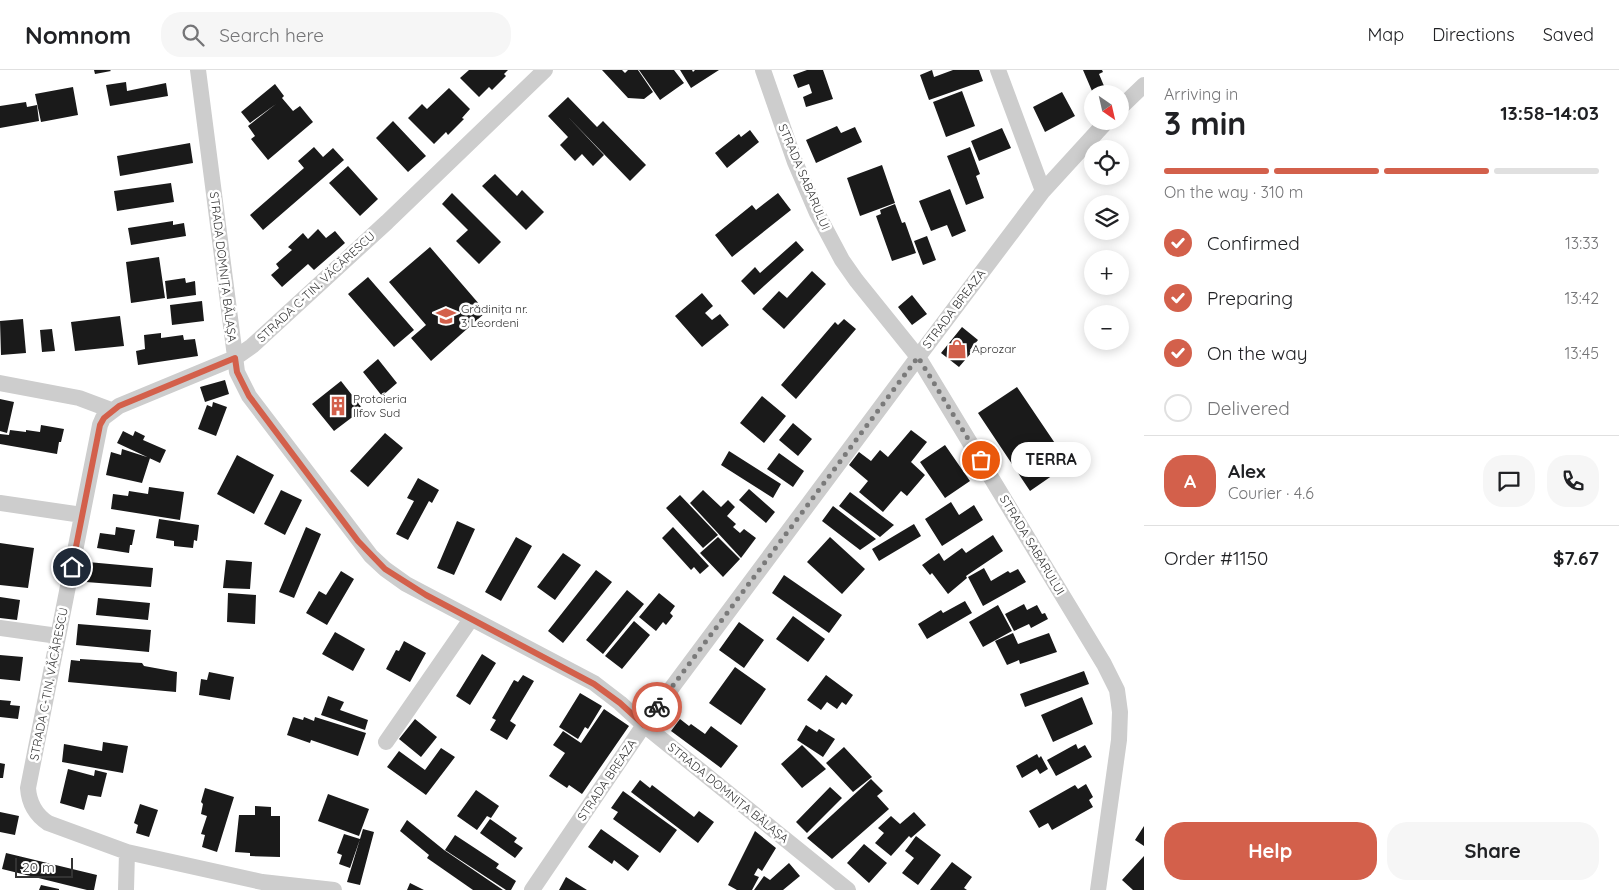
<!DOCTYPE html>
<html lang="en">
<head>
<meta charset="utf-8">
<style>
	body { margin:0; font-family:Quicksand,sans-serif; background:#f6f6f6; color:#202124; height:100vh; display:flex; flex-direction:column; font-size:19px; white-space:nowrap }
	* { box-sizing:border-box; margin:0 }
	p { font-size:16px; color:#757577 }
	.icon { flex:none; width:28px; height:28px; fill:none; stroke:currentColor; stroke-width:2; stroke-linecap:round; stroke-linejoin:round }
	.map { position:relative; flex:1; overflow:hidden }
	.drawer { display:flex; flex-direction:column; background:#fff; width:475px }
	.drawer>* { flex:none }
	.needle { width:32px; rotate:146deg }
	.tools { position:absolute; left:1084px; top:15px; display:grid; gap:10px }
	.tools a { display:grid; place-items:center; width:45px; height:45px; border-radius:50%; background:#fff; box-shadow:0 2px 12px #0003; font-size:25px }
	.scale { position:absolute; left:15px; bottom:12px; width:58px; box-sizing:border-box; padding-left:5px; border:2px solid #333; border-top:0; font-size:14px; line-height:18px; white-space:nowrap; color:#333; -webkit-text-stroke:4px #fff; paint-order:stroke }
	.pin { position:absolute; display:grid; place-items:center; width:42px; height:42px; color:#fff; margin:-21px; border:2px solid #fff; border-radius:50%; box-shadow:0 1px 5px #0007 }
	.courier { position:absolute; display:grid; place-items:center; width:50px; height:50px; margin:-25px; border:4px solid #d3604b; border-radius:50%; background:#fff; color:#222; box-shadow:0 1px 6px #0007 }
	.bubble { position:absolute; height:35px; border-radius:18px; background:#fff; box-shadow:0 2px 12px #0003; font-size:16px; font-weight:700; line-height:35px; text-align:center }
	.head em { font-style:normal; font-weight:700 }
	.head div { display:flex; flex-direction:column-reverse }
	.head { display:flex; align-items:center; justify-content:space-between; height:85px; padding:0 20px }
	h1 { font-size:32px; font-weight:700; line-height:38px }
	.bar { display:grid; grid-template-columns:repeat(4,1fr); gap:8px 5px; align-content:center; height:60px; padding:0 20px }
	.bar i { height:6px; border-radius:4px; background:#e0e0e0 }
	.bar .on { background:#d3604b }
	.bar p { grid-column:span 4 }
	.line { display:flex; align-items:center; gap:12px; padding:0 20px; border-top:1px solid #e0e0e0 }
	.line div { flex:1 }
	.round { display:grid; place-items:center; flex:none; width:52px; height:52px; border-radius:20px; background:#f6f6f6 }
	ol { padding:0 20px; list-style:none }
	li { display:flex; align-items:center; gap:15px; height:55px }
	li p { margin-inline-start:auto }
	li .icon { padding:5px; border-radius:50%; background:#d3604b; color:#fff; stroke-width:4 }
	li:last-child { color:#757577 }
	li i { width:28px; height:28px; border:2px solid #e0e0e0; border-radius:50% }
	.button { display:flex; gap:10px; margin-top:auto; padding:10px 20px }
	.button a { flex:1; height:58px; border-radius:20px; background:#d3604b; color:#fff; font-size:20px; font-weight:700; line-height:58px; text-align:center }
	.button a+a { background:#f6f6f6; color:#202124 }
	header { display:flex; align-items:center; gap:30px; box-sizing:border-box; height:70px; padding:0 25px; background:#fff; border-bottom:1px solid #e0e0e0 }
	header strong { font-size:24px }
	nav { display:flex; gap:28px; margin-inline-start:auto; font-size:18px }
	.search { width:350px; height:45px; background:#f6f6f6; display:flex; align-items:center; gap:12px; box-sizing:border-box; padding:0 18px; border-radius:20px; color:#757577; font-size:19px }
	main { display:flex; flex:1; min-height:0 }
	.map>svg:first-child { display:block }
	.building { fill:#1a1a1a }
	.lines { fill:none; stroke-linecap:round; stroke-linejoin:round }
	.street { stroke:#cdcdcd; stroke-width:16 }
	.done { stroke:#7a7a7a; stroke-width:5; stroke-dasharray:0 9 }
	.route { stroke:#d3604b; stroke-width:6 }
	.labels { text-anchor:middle; stroke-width:5; stroke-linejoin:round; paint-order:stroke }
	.street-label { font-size:12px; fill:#333; stroke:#fff }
	.poi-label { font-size:12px; fill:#333; stroke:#fff; text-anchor:start }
</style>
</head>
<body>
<header>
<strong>Nomnom</strong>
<div class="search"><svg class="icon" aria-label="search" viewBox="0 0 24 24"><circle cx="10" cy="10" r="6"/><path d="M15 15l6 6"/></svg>Search here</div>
<nav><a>Map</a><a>Directions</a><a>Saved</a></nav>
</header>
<main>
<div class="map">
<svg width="1144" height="820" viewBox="0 0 1144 820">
	<rect width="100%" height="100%" fill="#fff"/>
	<path class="building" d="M94,0H110L111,1L95,4Z
		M469,0H508L504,4L506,6L492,20L489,17L479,27L460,8Z
		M602,0H622L625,3L628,0H638L653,22L644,29L628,28Z
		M639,0H674L684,13L660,30Z
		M680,0H692L693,2L695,0H719L691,18Z
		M807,0H823L833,29L806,37L803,27L812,23L809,14L798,18L793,5Z
		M932,0L934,7L953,0H979L983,11L929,30L920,5Z
		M1083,0H1102L1103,2L1099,4L1104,16L1092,21Z
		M126,12L127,21L166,13L168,26L110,36L106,15Z
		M275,14L284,26L282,28L293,41L300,36L313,52L268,90L251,69L255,66L248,56L276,34L250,53L241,42Z
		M73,17L78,45L41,52L35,24Z
		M449,18L470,39L462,48L464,49L448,65L446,62L434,74L408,48L422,34L427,39Z
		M962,21L975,56L946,67L933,32Z
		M1062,22L1075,46L1045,62L1033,37Z
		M568,27L597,57L603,51L646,95L630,111L568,47L604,85L593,96L582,84L575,91L560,75L568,67L548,46Z
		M26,32L27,37L37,35L39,51L0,58V36Z
		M393,51L426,86L408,102L376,68Z
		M837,56L841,63L855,57L862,72L816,93L806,70Z
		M1002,58L1011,78L979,91L971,71Z
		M750,60L759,72L727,98L715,83L739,64L741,67Z
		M190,73L193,93L120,106L117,86Z
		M314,77L323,87L333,78L344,90L263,160L250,145L304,98L298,91Z
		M970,77L980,104L976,106L984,128L966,135L947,86Z
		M882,95L895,133L860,146L847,108Z
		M348,96L378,129L360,146L329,113Z
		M495,104L517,126L522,120L544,142L526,160L482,116Z
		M171,113L174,132L117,141L114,121Z
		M950,119L966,161L952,167L947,155L931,161L919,131Z
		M452,123L501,172L479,194L456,171L468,160L442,134Z
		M778,123L791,140L732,187L715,165L752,135L756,140Z
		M895,134L902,153L905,152L916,183L892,191L876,146L881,144L880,140Z
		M173,151V155L184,153L186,166L131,175L128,158Z
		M318,159L326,168L335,161L345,173L314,200L308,194L282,217L271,205L279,198L276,194L292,180L288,177L303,163L308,169Z
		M927,166L936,190L923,195L914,171Z
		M796,171L804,180L754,225L741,211L755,197L760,203Z
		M430,177L486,242L431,291L411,268L426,255L389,212Z
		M159,187L165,228L131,233L126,192Z
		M812,201L826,214L784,259L762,239L779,221L787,228Z
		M368,207L414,260L394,277L348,224Z
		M185,208L186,213L195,211L196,225L167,229L165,211Z
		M702,223L713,236L705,243L712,250L720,244L729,255L702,277L675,246Z
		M912,225L927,244L912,255L898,237Z
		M202,231L204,251L172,255L170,235Z
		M120,246L124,276L75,281L71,252Z
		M23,249L26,283L1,285L0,251Z
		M844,249L856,259L796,329L781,315L835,252L838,255Z
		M962,257L978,270L970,280L972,282L959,297L941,283Z
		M52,259L55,281L42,282L40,260Z
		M161,263V268L183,265L184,270L195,269L198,286L138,295L136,281L145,279L144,265Z
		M378,289L397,313L382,326L363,302Z
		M225,310L229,324L205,332L200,317Z
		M341,311L363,339L334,361L312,334Z
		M1017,317L1069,394L1030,421L978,343Z
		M762,326L786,346L764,373L740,353Z
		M0,329L14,332L7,363L0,361Z
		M213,332L227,337L216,366L198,359L207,335L212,337Z
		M793,353L812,369L798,386L779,370Z
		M41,355L64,359L61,372H59L57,384L0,374V364L9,365L10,360L26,362V360L40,362Z
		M911,360L927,372L911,392L925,405L907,426L901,421L883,442L859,422L868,411L849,395L859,382L871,391L880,380L888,387Z
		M123,361L133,366L135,361L145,366L143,370L166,380L160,393L117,373Z
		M385,363L403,378L368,417L350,401Z
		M945,375L970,411L945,428L920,392Z
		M122,379L150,388L142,413L106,405L111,382L121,385Z
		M729,381L781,414L773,428L721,395Z
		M779,383L804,401L793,417L767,399Z
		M237,385L274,405L254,444L217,424Z
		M418,408L439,420L432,433L429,431L408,470L396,464L414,431L407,428Z
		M149,417L184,422L180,450L111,439L113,424L128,426L129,421L148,424Z
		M749,419L775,442L766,453L739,430Z
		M281,420L302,430L285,465L264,454Z
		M703,420L721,437L728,430L735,437L727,446L736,454L733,457L740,463L744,459L756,468L741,488L690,433Z
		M850,422L894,455L880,467L839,436Z
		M680,425L718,465L703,478L666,438Z
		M951,432L959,445L974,435L983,450L942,476L925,449Z
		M833,436L876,469L860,480L822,451Z
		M159,449L199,455L197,471L194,470L193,478L174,476V471L156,468Z
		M457,451L475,459L454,505L437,498Z
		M914,454L921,466L879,491L872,479Z
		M116,457L135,460L132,475H130L129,483L97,478L100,463L115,465Z
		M306,457L321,464L294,528L279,522Z
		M673,457L709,496L700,504L694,497L691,500L662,468Z
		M993,465L1003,481L966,506L967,508L948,524L932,503L930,505L922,495L939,483L944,491L962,478L966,483Z
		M516,467L532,476L501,531L485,522Z
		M718,467L740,489L723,507L700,483Z
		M830,467L865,499L842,524L807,492Z
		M0,473L34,478L28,518L0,515Z
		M563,483L581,495L555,530L537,517Z
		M226,490L252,492L250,519L223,518Z
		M88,492L153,498L151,517L86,512Z
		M984,498L991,511L1008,501L1010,503L1018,499L1026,512L983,536L968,507Z
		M596,500L612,512L563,573L548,561Z
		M341,501L354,509L327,555L306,543L319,521L326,525Z
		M784,505L842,545L829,563L772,523Z
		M627,520L644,534L603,584L586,570Z
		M228,523L256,525L255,554L227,552Z
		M659,523L675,536L670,543L673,546L666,555L663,552L656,561L639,547Z
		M0,527L20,530L17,550L0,548Z
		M98,528L150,533L148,550L96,545Z
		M965,531L972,543L927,569L918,554L941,540L943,543Z
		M1024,534L1027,540L1037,535L1042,544L1045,543L1048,549L1031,558L1029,554L1014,561L1005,544Z
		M998,535L1012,561L983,577L969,552Z
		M793,546L825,569L808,592L776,569Z
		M634,551L650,565L622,599L605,586Z
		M739,552L764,570L744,598L719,580Z
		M78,554L151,560L149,582L76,575Z
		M335,562L365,579L353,601L322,584Z
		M1013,563L1018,574L1049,563L1057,582L1020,594L1019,590L1007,595L995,571Z
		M404,571L426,583L410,612L386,599L396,580L399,581Z
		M482,584L496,593L470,635L456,626Z
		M0,585L23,587L20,611L0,609Z
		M80,589L142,593L144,596L177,602L176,622L68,612L71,590L80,591Z
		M735,597L766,619L741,655L709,633Z
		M1084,601L1089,614L1025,637L1020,624Z
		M209,602L234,607L230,630L199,625L201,609L207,610Z
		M523,605L534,611L510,651L516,655L507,670L490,660L496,650L492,648L514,610L518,612Z
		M826,605L853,625L846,635L842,632L837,639L827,632L821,640L807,630Z
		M580,623L602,636L588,659L585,657L578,669L559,657Z
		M328,626L344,632L340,640L368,650L365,660L321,645Z
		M1082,627L1093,654L1053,672L1041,645Z
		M0,630L11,631L10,635L20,636L18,649L0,647Z
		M604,639L629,656L582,724L569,715L567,718L549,706L565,683L553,675L563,661L581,673Z
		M293,647L303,650L304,647L314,651L315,647L366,663L358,686L311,670L310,673L287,665Z
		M415,649L437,667L421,687L399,669Z
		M680,649L689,656L691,654L705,664L711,656L738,676L721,698L671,661Z
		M806,655L817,662L819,659L835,669L823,687L797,670Z
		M103,672L128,676L123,703L62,692L64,674L102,681Z
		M1076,674L1078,679L1085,675L1092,687L1056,706L1047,690Z
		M802,675L826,699L802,718L781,694Z
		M844,677L872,707L853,722L826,693Z
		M441,678L455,687L426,725L387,697L399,681L425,700Z
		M1037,684L1039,688L1041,686L1048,699L1040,704L1037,699L1022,708L1016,696Z
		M0,693L5,694L3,708H0Z
		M68,699L94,706L95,700L107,703L101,727L88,725L84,740L60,733Z
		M871,709L883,721L877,726L889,739L832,789L807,768Z
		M640,710L650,718L652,715L694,747L699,741L714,752L698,773L631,722Z
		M1086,714L1093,727L1089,730L1093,737L1052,760L1048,753L1039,758L1029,741L1075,715L1078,719Z
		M830,717L842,728L807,763L796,752Z
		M205,718L234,727L217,782L202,777L205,765L201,764L207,746L201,744L203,734L201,732Z
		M476,720L499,736L491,748L487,746L477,760L457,746Z
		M623,721L677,760L660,783L613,749L618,742L611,738Z
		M328,724L369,739L359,766L318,751Z
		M140,734L158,740L149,767L136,763L138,755L134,753Z
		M255,736L271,737V746H280V787L250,786V783L235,782L239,745H255Z
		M0,742L19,746L15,765L0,762Z
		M914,742L926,755L911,768L909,766L891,786L875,773L884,763L878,758L891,746L900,754Z
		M490,749L517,768L514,772L523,778L515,788L480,763Z
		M407,750L444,780L503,820H473L427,788L429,785L400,761Z
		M1144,756V776L1135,770Z
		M363,759L374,762L360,815L347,812Z
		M601,759L639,786L628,801L614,790L612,794L588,777Z
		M755,761L776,778L762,801L758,798L754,805L759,807L752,820H737L728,815Z
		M344,764L360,769L350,798L339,794L342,785L337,783Z
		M455,765L499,794L496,798L516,811L511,820H506L445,780Z
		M916,766L941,785L918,815L902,803L914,788L905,781Z
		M864,774L887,793L869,813L847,793Z
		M6,783L97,805L94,820H87L2,799Z
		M1144,786V820H1133L1122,810Z
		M952,792L972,807L964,818L967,820H930Z
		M789,793L800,806L783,820H754L764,806L770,810Z
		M566,807L587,820H559Z
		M410,813L424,820H407Z
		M41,815L59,819V820H39Z"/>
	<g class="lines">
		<path class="street" d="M198,0L237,302L249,326L371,486L385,499L406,514L594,613L620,633L644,655L848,820
			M763,0L795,92L817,143L842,190L856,210L918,287L1104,594L1117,620L1120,642L1119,670L1098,820
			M998,0L1043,121
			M1120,38L1144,15
			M0,313L79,328L111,340
			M0,433L82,445
			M0,558L58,566
			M386,672L471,549
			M126,820L127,782
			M334,820L262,812L127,782L48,753C36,745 29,733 28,718L100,355L103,348L119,336L235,288L252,276L387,152L545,0
			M532,820L644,655L918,287L1043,121L1107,51"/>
	</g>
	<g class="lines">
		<path class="done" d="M657,637L918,287L981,390"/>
		<path class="route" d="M72,497L100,355L104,348L119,336L235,288L237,302L249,326L358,471L385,499L426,525L594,614L620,633L644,655L657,637"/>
	</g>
	<defs>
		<symbol id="school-bare" viewBox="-9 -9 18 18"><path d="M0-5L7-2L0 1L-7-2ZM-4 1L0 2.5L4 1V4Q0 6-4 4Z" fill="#d3604b" stroke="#fff" stroke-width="2.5" paint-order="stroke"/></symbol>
		<symbol id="shop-bare" viewBox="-9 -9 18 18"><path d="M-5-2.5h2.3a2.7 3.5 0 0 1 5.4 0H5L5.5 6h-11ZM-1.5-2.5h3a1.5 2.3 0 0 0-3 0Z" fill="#d3604b" stroke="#fff" stroke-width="2.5" paint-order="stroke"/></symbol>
		<symbol id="building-bare" viewBox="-9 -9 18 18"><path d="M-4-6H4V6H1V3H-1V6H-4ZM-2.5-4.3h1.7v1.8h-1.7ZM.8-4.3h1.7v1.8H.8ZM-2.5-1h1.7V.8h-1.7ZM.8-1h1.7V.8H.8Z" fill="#d3604b" stroke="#fff" stroke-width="2.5" paint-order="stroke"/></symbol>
	</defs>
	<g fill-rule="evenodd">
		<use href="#school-bare" x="432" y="232" width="28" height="28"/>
		<use href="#shop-bare" x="943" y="265" width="28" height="28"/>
		<use href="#building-bare" x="324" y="322" width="28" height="28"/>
	</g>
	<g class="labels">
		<g class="street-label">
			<text transform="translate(804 107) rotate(67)" y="4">STRADA SABARULUI</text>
			<text transform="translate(223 197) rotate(83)" y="4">STRADA DOMNIȚA BĂLAȘA</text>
			<text transform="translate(316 217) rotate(-43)" y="4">STRADA C-TIN. VĂCĂRESCU</text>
			<text transform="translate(954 239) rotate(-53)" y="4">STRADA BREAZA</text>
			<text transform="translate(1032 475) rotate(59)" y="4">STRADA SABARULUI</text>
			<text transform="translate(49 614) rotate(-79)" y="4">STRADA C-TIN. VĂCĂRESCU</text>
			<text transform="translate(607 710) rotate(-56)" y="4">STRADA BREAZA</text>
			<text transform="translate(728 723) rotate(39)" y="4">STRADA DOMNIȚA BĂLAȘA</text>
		</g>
		<g class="poi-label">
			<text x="461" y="243">Grădinița nr.<tspan x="461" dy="14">3 Leordeni</tspan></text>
			<text x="972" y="283">Aprozar</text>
			<text x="353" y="333">Protoieria<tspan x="353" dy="14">Ilfov Sud</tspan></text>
		</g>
	</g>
</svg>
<div class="tools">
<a><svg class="needle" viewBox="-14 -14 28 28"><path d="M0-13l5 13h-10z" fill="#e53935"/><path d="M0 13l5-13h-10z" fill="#757577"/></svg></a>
<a><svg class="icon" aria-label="locate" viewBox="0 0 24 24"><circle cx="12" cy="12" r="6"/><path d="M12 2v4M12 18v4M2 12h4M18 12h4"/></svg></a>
<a><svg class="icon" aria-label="layers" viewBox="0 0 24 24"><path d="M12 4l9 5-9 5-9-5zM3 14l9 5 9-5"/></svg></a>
<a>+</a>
<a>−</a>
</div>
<div class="scale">20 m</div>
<div class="pin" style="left:981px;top:390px;background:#ea580c"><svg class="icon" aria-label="bag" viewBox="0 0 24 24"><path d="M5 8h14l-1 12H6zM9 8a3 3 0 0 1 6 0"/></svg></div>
<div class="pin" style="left:72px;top:497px;background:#1f2937"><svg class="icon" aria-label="home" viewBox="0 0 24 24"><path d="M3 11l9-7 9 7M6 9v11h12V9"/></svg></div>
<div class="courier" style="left:657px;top:637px"><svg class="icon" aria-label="bike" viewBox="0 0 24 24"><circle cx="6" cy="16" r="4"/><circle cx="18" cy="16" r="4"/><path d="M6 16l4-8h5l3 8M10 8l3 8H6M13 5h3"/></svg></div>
<div class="bubble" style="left:1011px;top:372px;width:80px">TERRA</div>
</div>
<section class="drawer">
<div class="head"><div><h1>3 min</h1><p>Arriving in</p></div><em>13:58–14:03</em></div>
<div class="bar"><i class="on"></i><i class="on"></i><i class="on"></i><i></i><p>On the way · 310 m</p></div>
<ol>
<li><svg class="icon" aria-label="check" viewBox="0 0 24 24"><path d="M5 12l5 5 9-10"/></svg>Confirmed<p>13:33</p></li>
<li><svg class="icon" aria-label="check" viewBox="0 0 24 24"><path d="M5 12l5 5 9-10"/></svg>Preparing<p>13:42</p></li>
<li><svg class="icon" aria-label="check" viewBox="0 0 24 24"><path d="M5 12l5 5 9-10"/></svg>On the way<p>13:45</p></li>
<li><i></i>Delivered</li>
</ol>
<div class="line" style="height:90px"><b class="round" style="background:#d3604b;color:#fff">A</b><div><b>Alex</b><p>Courier · 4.6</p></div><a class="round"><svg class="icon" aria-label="chat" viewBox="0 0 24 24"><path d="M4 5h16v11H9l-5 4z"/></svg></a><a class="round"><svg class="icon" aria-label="phone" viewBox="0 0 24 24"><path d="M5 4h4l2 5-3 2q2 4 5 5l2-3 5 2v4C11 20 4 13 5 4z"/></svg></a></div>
<div class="line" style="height:65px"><div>Order #1150</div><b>$7.67</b></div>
<div class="button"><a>Help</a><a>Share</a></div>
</section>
</main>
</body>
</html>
